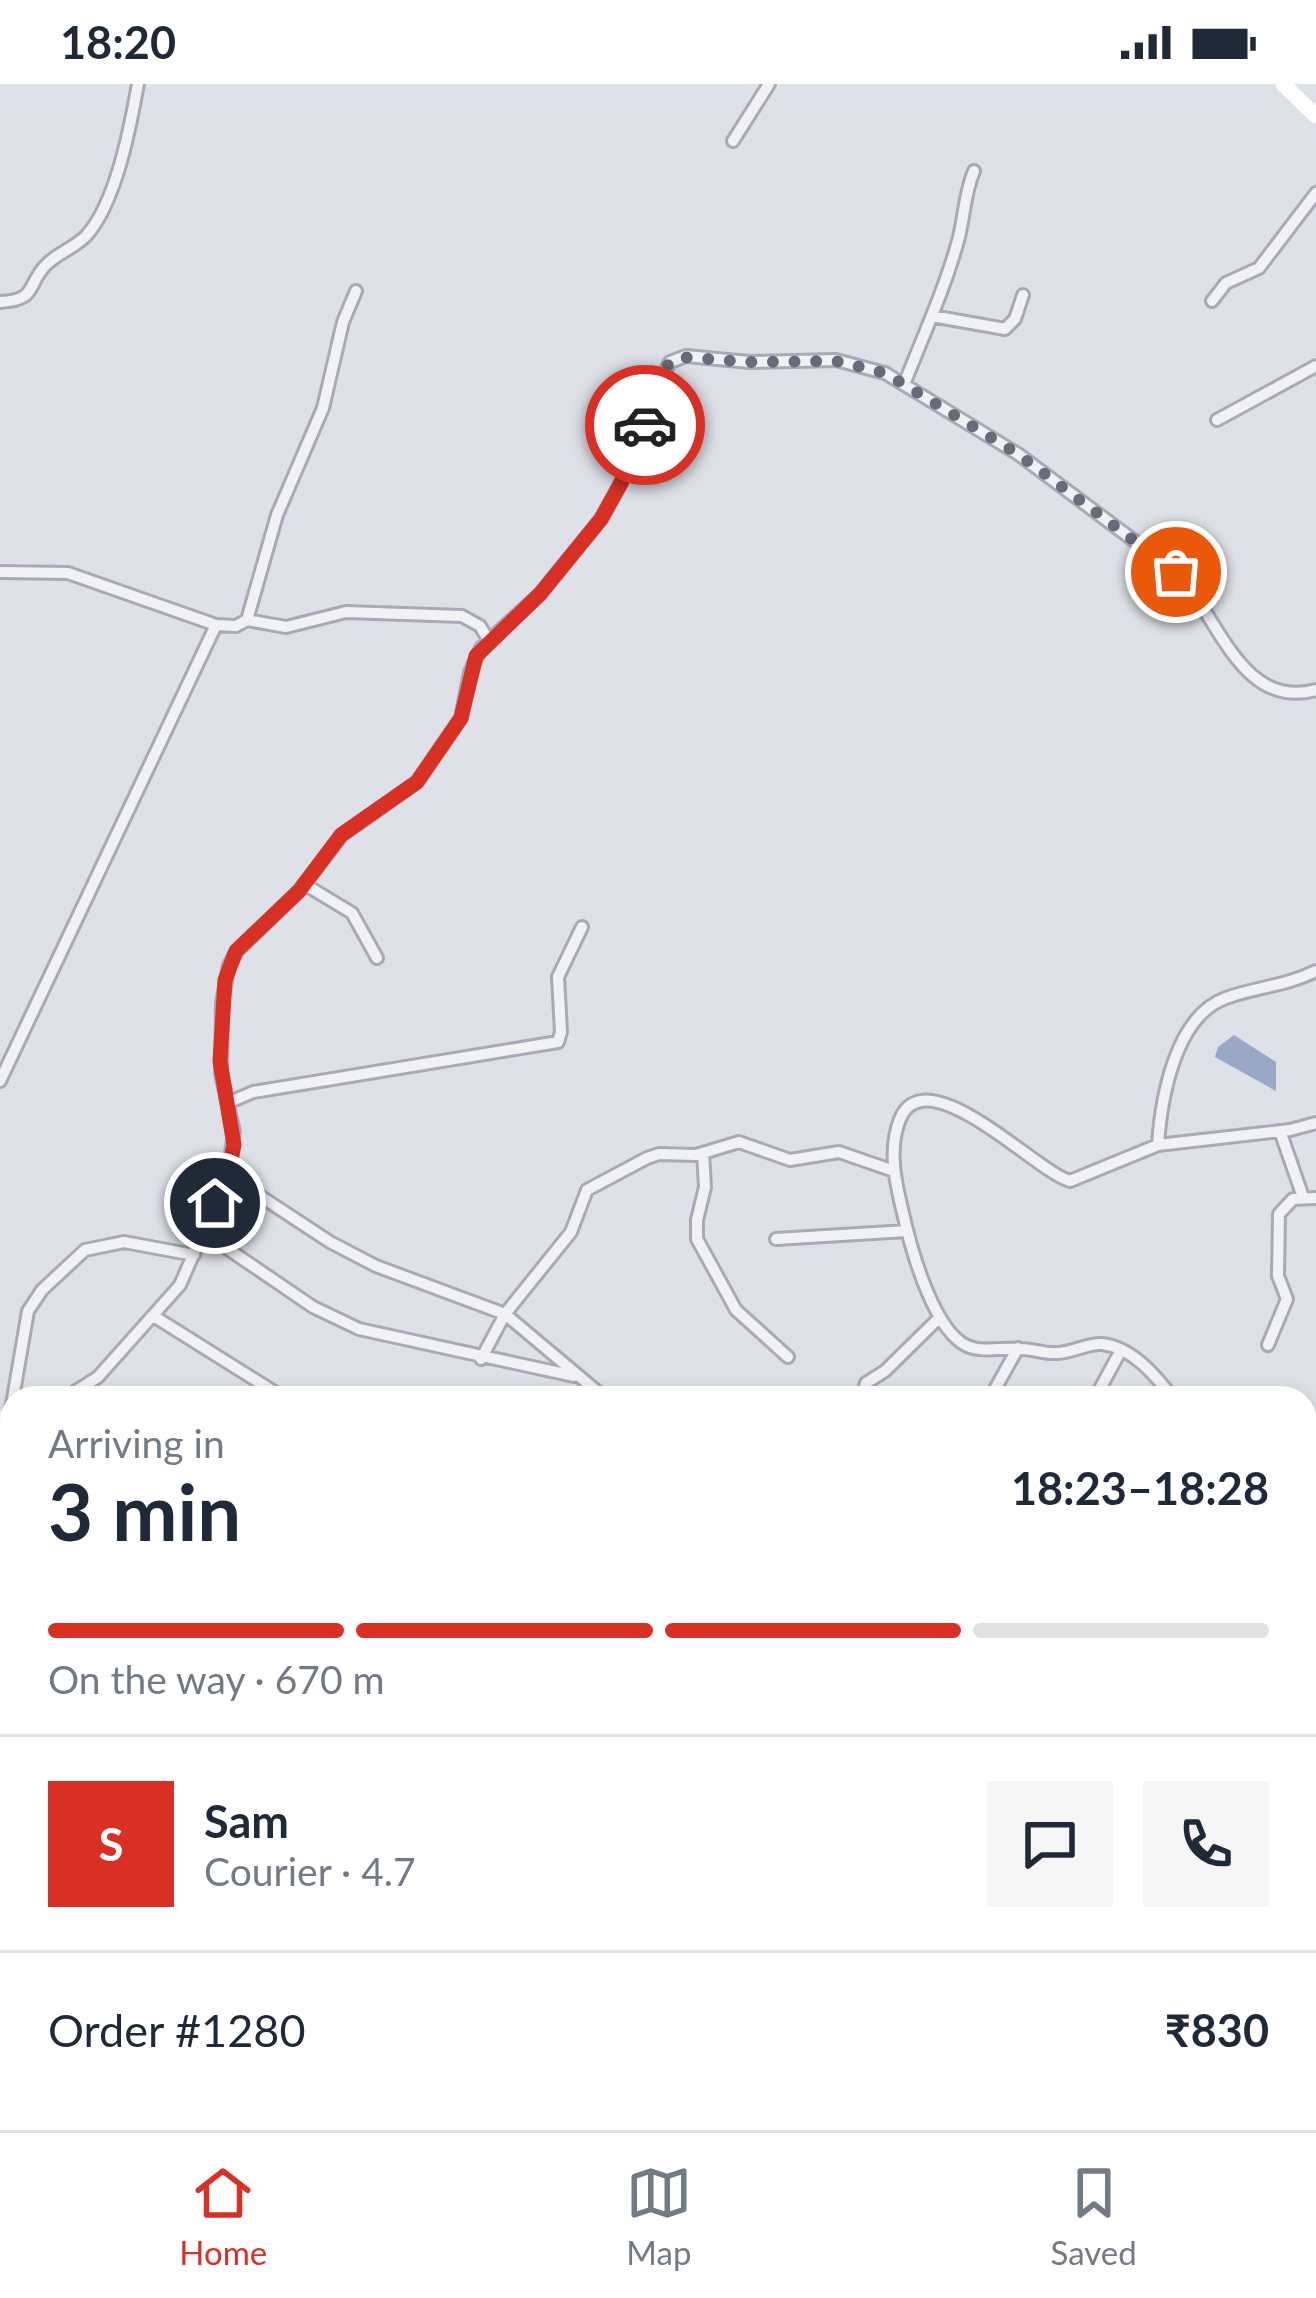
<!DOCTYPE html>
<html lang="en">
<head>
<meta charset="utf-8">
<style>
	body { margin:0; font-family:Lato,sans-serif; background:#f6f6f7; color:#1f2937; height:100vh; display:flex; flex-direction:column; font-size:45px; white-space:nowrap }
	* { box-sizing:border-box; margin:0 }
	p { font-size:39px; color:#747a83 }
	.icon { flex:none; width:66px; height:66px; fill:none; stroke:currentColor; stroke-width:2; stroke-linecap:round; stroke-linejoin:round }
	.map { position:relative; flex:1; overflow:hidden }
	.details { position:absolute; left:0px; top:1302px; width:1317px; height:744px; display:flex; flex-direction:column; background:#fff; border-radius:36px 36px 0 0; box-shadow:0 6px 18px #0003 }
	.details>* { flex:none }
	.pin { position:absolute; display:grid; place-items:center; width:102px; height:102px; color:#fff; margin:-51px; border:6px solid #fff; border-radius:50%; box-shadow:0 3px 12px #0007 }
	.courier { position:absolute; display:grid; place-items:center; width:120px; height:120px; margin:-60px; border:9px solid #d93025; border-radius:50%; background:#fff; color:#222; box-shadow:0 3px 15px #0007 }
	.head em { font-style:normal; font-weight:700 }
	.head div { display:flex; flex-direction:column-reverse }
	.head { display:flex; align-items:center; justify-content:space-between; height:204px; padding:0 48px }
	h1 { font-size:78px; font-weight:700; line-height:90px }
	.bar { display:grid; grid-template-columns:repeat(4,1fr); gap:18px 12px; align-content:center; height:144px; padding:0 48px }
	.bar i { height:15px; border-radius:9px; background:#e0e1e3 }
	.bar .selected { background:#d93025 }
	.bar p { grid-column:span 4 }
	.line { display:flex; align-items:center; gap:30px; padding:0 48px; border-top:3px solid #e0e1e3 }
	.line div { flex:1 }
	.round { display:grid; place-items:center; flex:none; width:126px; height:126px; border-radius:0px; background:#f6f6f7 }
	.status { display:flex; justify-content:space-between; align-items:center; height:84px; padding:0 60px; background:#fff; direction:ltr }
	.status svg { height:33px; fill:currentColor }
	.menu { display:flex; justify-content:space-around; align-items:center; height:168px; border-top:3px solid #e0e1e3; background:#fff; font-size:33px; color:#747a83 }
	.menu a { display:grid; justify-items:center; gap:6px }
	.menu .selected { color:#d93025 }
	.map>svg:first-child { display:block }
	.water { fill:#9ba7c7 }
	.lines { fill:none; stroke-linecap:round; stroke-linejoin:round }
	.street-casing { stroke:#a8abb5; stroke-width:16 }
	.street { stroke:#f2f2f6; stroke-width:10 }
	.secondary { stroke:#fff; stroke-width:15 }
	.done { stroke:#686b7a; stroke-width:12; stroke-dasharray:0 21.6 }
	.route { stroke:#d93025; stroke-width:15 }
</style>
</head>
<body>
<div class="status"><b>18:20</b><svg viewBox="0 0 49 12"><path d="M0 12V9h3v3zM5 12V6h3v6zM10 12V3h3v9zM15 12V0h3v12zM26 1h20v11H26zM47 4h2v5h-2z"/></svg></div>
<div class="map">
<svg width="1316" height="2046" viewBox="0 0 1316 2046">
	<rect width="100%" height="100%" fill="#dfe1e8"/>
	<path class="water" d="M1234,951L1276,978V1007L1215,973L1218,963Z"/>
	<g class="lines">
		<defs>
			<path id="street" d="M733,57L769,0
				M1212,217L1226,199L1259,184L1316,109
				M0,218C39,216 26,200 47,180C58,169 74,164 86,152C116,119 130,44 138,0
				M932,232L1005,245L1015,235L1023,211
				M905,298C924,250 946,202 959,153C965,129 964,111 974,87
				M1217,336L1316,282
				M0,488L68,489L216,541L236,542L247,536L277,431L323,324L343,238L356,207
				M247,536L286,543L346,528L462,532L480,542L489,557
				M304,800L352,829L377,874
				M0,997L216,541
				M230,1018L253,1008L558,958L561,948L558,893L582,843
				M1280,1047L1303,1113
				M1158,1061C1161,1015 1175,932 1226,914C1256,903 1286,902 1316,887
				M703,1069L705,1103L697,1136V1155L736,1226L788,1273
				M228,1091L330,1158L376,1182L505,1230L605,1314
				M203,1148L313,1223L359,1245L574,1292
				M776,1155L907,1147
				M155,1233L284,1314
				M1268,1261L1287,1215L1278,1192L1279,1130L1293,1115L1316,1114
				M481,1275L505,1230L571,1148L587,1106L647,1074L659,1070L696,1071L739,1058L790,1076L839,1068L894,1087
				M65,1314L98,1293L180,1201L228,1091L234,1048L221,990L222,919L229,881L237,867L299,807L342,751L417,698L461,634L470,588L481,564L540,510L601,435L621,399L644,344L655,307L670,278L686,272L749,278L836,276L885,289L1018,370L1176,488C1217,528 1240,627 1316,606
				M861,1314L866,1299L885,1287L940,1233
				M990,1314L1018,1264
				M1095,1314L1121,1266
				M1173,1314C1156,1292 1132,1263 1102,1260C1087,1259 1072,1269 1057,1269C1045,1270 1033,1265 1021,1265C1003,1263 984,1269 967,1262C935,1247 914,1174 906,1142C898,1107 886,1070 900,1035C926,972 1039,1090 1070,1097L1158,1061L1290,1046L1316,1039
				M11,1326L28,1227L42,1206L85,1166L124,1158L194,1171
				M1305,1383L1316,1386
				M1305,1638L1316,1628
				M0,1866L12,1869
				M925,2034L941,2046
				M750,2039L767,2046
				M1008,2046L1018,2034"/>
		</defs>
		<use href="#street" class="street-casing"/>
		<use href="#street" class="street"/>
		<path class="secondary" d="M1283,0L1316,32
			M0,1334L12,1392
			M12,1474V1537
			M190,2034L191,2046"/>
	</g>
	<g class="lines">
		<path class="done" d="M645,341L664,284L679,273L749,278L836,277L885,289L1018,370L1176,488"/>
		<path class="route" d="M215,1119L228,1091L234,1061L220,977L225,896L236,867L299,807L341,751L417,698L461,634L476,572L540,510L601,435L621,399L645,341"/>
	</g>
</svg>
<div class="pin" style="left:1176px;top:488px;background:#ea580c"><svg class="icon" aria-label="bag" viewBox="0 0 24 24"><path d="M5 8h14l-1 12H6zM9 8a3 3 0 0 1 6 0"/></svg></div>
<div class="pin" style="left:215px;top:1119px;background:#1f2937"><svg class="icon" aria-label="home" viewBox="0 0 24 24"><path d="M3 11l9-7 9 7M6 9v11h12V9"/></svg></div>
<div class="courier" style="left:645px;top:341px"><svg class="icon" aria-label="car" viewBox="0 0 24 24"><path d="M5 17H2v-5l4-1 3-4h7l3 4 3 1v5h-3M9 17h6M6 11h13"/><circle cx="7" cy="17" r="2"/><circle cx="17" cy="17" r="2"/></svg></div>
<section class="details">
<div class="head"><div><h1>3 min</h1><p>Arriving in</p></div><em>18:23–18:28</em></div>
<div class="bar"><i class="selected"></i><i class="selected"></i><i class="selected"></i><i></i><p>On the way · 670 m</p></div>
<div class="line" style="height:216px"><b class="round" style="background:#d93025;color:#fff">S</b><div><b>Sam</b><p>Courier · 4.7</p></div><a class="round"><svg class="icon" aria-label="chat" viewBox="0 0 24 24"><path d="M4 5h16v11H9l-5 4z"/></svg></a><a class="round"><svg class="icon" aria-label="phone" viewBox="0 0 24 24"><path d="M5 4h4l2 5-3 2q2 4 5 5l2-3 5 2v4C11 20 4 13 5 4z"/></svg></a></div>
<div class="line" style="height:156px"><div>Order #1280</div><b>₹830</b></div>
</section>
</div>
<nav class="menu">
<a class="selected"><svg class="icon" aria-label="home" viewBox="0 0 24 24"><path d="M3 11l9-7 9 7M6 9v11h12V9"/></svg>Home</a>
<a><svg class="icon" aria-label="map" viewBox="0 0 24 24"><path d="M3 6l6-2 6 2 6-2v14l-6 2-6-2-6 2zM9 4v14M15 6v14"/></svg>Map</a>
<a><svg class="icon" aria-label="saved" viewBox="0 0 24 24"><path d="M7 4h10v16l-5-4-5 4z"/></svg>Saved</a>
</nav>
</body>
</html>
